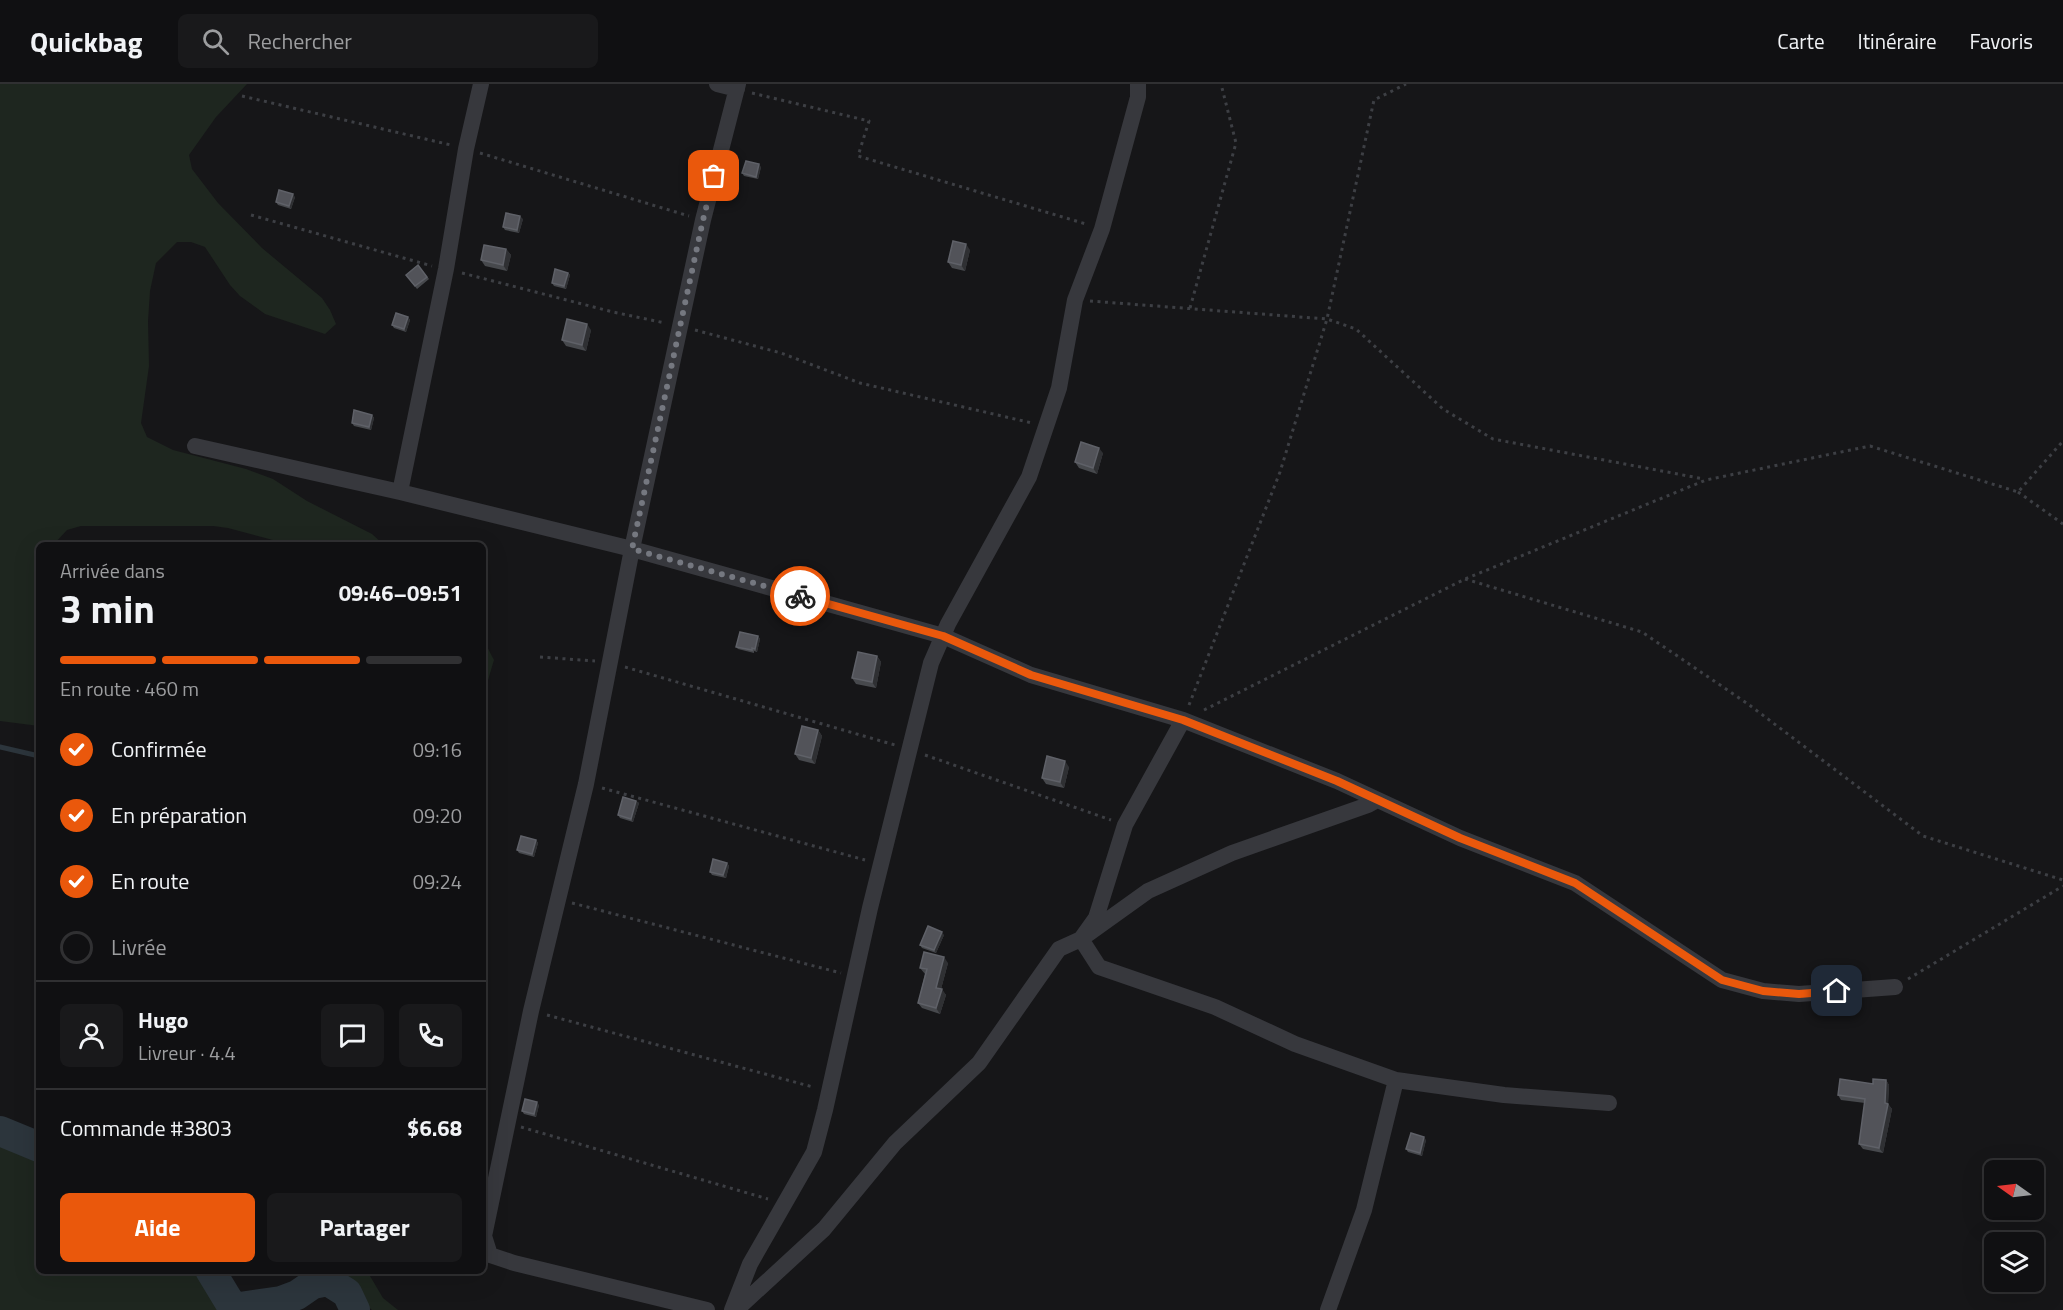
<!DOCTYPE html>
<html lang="fr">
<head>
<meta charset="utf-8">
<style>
	body { margin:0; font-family:"Titillium Web",sans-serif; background:#19191b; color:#f1f3f6; height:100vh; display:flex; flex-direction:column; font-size:22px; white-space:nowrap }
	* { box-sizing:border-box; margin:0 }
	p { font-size:20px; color:#9c9d9f }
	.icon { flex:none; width:33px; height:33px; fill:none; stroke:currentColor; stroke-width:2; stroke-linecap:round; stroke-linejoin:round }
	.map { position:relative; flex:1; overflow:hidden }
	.sheet { position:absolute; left:36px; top:458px; width:450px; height:732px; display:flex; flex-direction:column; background:#101012; border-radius:9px; box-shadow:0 6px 24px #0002,0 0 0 2px #303032 }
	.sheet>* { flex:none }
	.needle { width:39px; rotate:284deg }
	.fabs { position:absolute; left:1984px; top:1076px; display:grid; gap:12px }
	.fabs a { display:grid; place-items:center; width:60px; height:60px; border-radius:9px; background:#101012; box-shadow:0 6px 24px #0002,0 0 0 2px #303032; font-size:30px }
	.pin { position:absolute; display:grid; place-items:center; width:51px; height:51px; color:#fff; margin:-26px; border-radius:12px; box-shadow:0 3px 9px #0006 }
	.courier { position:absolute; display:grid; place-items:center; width:60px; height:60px; margin:-30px; border:4px solid #ea580c; border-radius:50%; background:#fff; color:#222; box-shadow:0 2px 8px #0007 }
	.overview em { font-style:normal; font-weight:700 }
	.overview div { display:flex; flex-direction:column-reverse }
	.overview { display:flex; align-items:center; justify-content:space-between; height:102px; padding:0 24px }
	h1 { font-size:39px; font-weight:700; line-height:45px }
	.bar { display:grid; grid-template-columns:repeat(4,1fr); gap:9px 6px; align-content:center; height:72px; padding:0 24px }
	.bar i { height:8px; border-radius:4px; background:#303032 }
	.bar .selected { background:#ea580c }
	.bar p { grid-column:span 4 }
	.line { display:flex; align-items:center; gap:15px; padding:0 24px; border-top:2px solid #303032 }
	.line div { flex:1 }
	.round { display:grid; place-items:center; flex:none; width:63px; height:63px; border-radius:9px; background:#19191b }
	ol { padding:0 24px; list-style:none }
	li { display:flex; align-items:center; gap:18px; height:66px }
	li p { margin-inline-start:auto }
	li .icon { padding:6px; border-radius:50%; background:#ea580c; color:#fff; stroke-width:4 }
	li:last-child { color:#9c9d9f }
	li i { width:33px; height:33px; border:3px solid #303032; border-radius:50% }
	.primary-button { display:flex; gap:12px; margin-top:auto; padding:12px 24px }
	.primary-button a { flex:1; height:69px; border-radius:9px; background:#ea580c; color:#fff; font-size:24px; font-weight:700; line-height:69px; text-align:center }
	.primary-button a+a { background:#19191b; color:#f1f3f6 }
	header { display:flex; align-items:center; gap:36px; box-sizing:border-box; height:84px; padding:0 30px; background:#101012; border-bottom:2px solid #303032 }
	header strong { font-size:28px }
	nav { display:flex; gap:33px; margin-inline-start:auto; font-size:21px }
	.search { width:420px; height:54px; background:#19191b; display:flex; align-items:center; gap:15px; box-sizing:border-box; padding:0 21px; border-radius:9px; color:#9c9d9f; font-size:22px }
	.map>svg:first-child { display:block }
	.green { fill:#1e261f }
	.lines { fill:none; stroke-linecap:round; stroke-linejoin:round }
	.stream { stroke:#2c353c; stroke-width:5 }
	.river { stroke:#2c353c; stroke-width:30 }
	.path { stroke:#3d3f44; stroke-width:3; stroke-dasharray:3 4.5; stroke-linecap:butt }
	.minor { stroke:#37383d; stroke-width:16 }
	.wall { fill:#47494d }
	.shaded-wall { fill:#2f3033 }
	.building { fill:#525359; stroke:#5f6168; stroke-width:1.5 }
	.done { stroke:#757880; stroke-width:6; stroke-dasharray:0 10.8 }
	.route { stroke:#ea580c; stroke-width:8 }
</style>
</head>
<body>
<header>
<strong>Quickbag</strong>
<div class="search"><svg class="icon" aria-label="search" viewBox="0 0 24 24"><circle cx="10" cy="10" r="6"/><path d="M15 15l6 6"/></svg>Rechercher</div>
<nav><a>Carte</a><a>Itinéraire</a><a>Favoris</a></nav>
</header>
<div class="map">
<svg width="2063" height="1226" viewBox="0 0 2063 1226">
	<rect width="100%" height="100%" fill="#161618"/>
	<path class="green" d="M0,0H247L216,33L189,71L192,85L218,119L262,164L322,214L330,226L336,240L325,250L265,230L240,212L230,201L205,163L191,158H177L156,179L150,207L148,237L149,282L141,339L147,353L173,366L246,385L273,395L307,417L372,450L383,460H288L228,444L213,442H81L67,446L54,460H39V642L0,637Z
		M483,555L494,576L483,613Z
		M0,1053L21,1064L39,1077V1186L189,1187L197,1192L214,1215L229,1226H0Z
		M335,1186L367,1187L383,1214L398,1226H372L333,1192Z
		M257,1187H310L279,1192Z"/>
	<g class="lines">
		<path class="stream" d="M0,663L39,672"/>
		<path class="river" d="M0,1047L39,1063
			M210,1186L233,1224L281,1217L297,1211L313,1200L328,1197L347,1209L355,1226"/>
		<path class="path" d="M752,9L869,37L858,72L1086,140
			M242,12L451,61
			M480,69L689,132
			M251,131L432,182
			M462,189L613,228L665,239
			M1090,217L1327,235L1356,245L1443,325L1493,355L1704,395
			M1190,224L1236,59L1221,0
			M695,246L781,269L860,299L1032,339
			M2018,408L2063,440
			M1465,495L1642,548L1748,620L1923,752L2063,796
			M540,573L595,577
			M625,583L895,661
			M1189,621L1280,388L1327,235L1374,16L1406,0
			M1204,626L1465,495L1706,396L1870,362L2018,408L2063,357
			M925,671L1111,736
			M602,704L865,776
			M572,819L841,889
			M1908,895L2063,802
			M547,931L813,1003
			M521,1043L768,1115"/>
		<path class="minor" d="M717,0L737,5
			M195,362L400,408L632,465L943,552L1031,591L1183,636L1337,697L1460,754L1575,799L1722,896L1763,907L1799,910L1895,903
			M400,408L446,185L466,65L481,0
			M1377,716L1368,721L1232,769L1148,807L1081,855L1099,883L1215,923L1295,960L1396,996L1504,1011L1609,1019
			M707,1226L514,1179L490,1171L484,1152L531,927L586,700L632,465L703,136L738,0
			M732,1226L750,1180L814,1068L825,1026L870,824L931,579L948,540L1029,393L1059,304L1075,216L1102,145L1138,13V0
			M736,1226L824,1145L895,1059L979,979L1059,865L1081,855L1096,834L1125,741L1183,636
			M1328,1226L1364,1126L1396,996"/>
	</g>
	<path class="wall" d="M761,83L758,95L744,92L742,89Z
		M295,113L291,125L278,121L276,118Z
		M523,135L519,149L505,146L503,143Z
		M506,165L511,171L507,187L485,182L481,176Z
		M970,166L965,187L952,184L948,178Z
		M418,181L429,195L417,205L406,191Z
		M568,189L570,191L566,205L554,202L552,199Z
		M408,233L410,236L406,248L394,244L392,241Z
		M591,246L586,267L566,262L562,256Z
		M372,331L374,334L371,346L354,342L352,339Z
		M1103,369L1097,390L1079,384L1075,378Z
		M758,552L760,555L757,568L754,567V569L738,565L736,563Z
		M877,572L881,578L876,604L856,600L852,594Z
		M818,646L822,652L815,680L799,676L795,670Z
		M1069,683L1064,704L1046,700L1042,694Z
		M636,717L639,719L633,738L620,734L618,731Z
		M536,756L538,759L534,773L519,769L517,766Z
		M727,779L729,782L726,794L712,791L710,788Z
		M944,851L936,869L922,864L920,861Z
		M948,879L941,905L946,911L940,930L922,924L918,919L925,890L920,884Z
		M1886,996L1889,1001L1888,1020L1892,1025L1883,1069L1863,1065L1859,1060L1865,1019L1841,1016L1838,1011Z
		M539,1021L536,1033L524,1030L522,1027Z
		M1426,1056L1422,1072L1408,1068L1406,1065Z"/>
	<path class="shaded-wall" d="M759,80L761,83L758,95L756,93Z
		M293,110L295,113L291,125L289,122Z
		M520,132L523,135L519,149L517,146Z
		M966,160L970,166L965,187L961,181Z
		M506,165L511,171L507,187L503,181Z
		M568,189L570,191L566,205L564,202Z
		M408,233L410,236L406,248L404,245Z
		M587,240L591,246L586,267L582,261Z
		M372,331L374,334L371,346L369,343Z
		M1099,364L1103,369L1097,390L1093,384Z
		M758,552L760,555L757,568L755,565Z
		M877,572L881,578L876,604L872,598Z
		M818,646L822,652L815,680L811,674Z
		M1065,677L1069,683L1064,704L1060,698Z
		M636,717L639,719L633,738L631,735Z
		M536,756L538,759L534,773L532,770Z
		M727,779L729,782L726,794L723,791Z
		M942,848L944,851L936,869L934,866Z
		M944,873L948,879L940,909L936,904Z
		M942,905L946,911L940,930L936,924Z
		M1886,996L1889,1001L1888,1020L1892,1025L1883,1069L1879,1064L1885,1019Z
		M537,1018L539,1021L536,1033L534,1030Z
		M1424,1053L1426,1056L1422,1072L1420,1069Z"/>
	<path class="building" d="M746,77L759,80L756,93L742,89Z
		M279,106L293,110L289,122L276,118Z
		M506,129L520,132L517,146L503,143Z
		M953,157L966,160L961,181L948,178Z
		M484,161L506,165L503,181L481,176Z
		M418,181L427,193L415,202L406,191Z
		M555,185L568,189L564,202L552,199Z
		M396,229L408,233L404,245L392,241Z
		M567,235L587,240L582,261L562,256Z
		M354,326L372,331L369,343L352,339Z
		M1081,358L1099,364L1093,384L1075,378Z
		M740,548L758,552L755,565L752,564V566L736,563Z
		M858,568L877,572L872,598L852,594Z
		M802,642L818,646L811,674L795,670Z
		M1047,672L1065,677L1060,698L1042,694Z
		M623,713L636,717L631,735L618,731Z
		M521,752L536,756L532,770L517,766Z
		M713,775L727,779L723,791L710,788Z
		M928,842L942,848L934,866L920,861Z
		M924,868L944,873L936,904L942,905L936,924L918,919L927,885L920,884Z
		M1840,995L1873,1000V995L1886,996L1885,1019L1888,1020L1879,1064L1859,1060L1865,1015L1838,1011Z
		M525,1015L537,1018L534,1030L522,1027Z
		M1411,1049L1424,1053L1420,1069L1406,1065Z"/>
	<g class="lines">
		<path class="done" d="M714,92L703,136L632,465L800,512"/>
		<path class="route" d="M800,512L943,552L1031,591L1183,636L1337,697L1460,754L1575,799L1722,896L1763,907L1799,910L1837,907"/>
	</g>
</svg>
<div class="fabs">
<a><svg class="needle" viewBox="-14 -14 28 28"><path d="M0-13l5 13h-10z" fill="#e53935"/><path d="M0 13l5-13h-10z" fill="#9c9d9f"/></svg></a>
<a><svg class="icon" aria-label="layers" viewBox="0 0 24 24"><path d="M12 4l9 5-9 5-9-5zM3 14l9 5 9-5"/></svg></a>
</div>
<div class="pin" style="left:714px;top:92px;background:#ea580c"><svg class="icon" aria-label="bag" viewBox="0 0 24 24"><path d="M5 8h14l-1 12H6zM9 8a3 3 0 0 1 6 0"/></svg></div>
<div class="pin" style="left:1837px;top:907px;background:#1f2937"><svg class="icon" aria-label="home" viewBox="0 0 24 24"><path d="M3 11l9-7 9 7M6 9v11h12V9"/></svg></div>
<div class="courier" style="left:800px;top:512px"><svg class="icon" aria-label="bike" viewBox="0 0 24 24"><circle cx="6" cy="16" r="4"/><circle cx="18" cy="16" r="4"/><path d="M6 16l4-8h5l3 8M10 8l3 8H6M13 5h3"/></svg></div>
<section class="sheet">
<div class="overview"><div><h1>3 min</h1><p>Arrivée dans</p></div><em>09:46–09:51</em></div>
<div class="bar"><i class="selected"></i><i class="selected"></i><i class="selected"></i><i></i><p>En route · 460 m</p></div>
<ol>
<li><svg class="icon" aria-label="check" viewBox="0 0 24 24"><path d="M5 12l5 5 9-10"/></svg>Confirmée<p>09:16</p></li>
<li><svg class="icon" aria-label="check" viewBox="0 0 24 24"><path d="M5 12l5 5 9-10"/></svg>En préparation<p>09:20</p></li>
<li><svg class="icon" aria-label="check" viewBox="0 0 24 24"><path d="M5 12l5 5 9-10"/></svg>En route<p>09:24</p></li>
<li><i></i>Livrée</li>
</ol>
<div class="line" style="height:108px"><a class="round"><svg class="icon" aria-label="person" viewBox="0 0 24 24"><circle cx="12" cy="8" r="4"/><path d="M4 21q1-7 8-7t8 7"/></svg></a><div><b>Hugo</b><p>Livreur · 4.4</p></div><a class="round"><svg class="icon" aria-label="chat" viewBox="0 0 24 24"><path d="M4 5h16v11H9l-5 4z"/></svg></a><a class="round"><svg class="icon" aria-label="phone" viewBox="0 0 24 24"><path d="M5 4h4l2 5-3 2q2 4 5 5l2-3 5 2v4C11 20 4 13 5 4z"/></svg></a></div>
<div class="line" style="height:78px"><div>Commande #3803</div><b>$6.68</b></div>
<div class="primary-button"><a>Aide</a><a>Partager</a></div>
</section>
</div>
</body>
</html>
